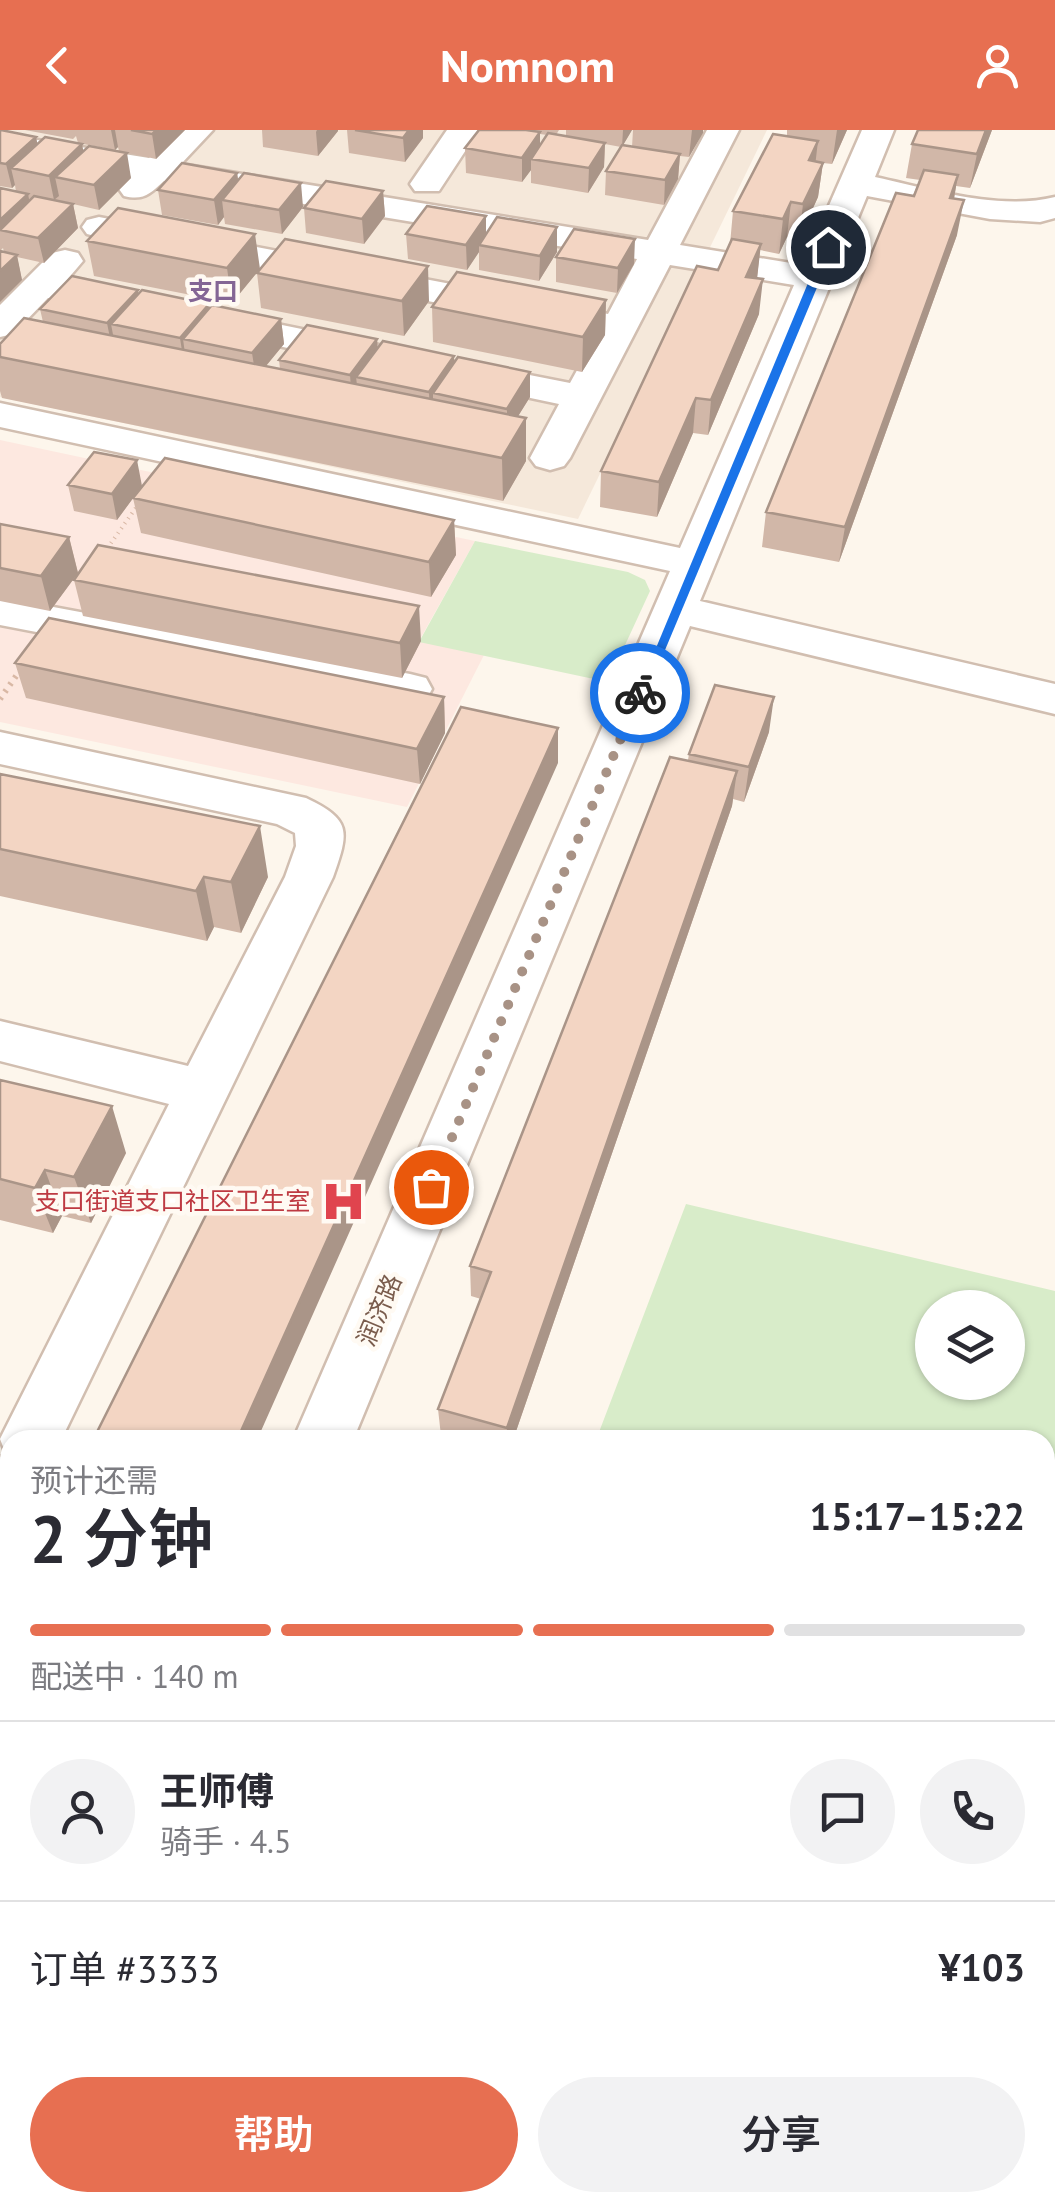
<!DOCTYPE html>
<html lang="zh">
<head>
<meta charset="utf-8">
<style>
	body { margin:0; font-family:"PT Sans","Noto Sans SC",sans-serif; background:#f2f2f3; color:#2b2b33; height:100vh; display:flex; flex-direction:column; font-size:38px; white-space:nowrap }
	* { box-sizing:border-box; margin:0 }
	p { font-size:32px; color:#7c7c81 }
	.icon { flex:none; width:55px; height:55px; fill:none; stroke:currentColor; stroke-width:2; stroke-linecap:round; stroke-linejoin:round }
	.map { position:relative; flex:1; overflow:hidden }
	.side { position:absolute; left:0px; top:1300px; width:1055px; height:782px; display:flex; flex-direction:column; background:#fff; border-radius:30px 30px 0 0; box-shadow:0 2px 8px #0004 }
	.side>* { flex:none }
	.buttons { position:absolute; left:915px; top:1160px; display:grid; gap:20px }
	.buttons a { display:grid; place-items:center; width:110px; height:110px; border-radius:50%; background:#fff; box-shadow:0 2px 8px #0004; font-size:50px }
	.pin { position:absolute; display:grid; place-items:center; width:85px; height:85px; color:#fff; margin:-42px; border:5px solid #fff; border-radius:50%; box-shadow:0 2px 10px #0007 }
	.courier { position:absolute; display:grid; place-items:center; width:100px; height:100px; margin:-50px; border:8px solid #1a73e8; border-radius:50%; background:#fff; color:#222; box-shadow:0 2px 12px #0007 }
	.headline em { font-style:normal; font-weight:600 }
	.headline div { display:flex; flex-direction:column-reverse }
	.headline { display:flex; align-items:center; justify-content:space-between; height:170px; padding:0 30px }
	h1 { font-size:65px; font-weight:600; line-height:75px }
	.bar { display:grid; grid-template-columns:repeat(4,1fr); gap:15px 10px; align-content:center; height:120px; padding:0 30px }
	.bar i { height:12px; border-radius:8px; background:#e1e1e2 }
	.bar .on { background:#e76f51 }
	.bar p { grid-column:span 4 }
	.line { display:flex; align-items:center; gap:25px; padding:0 30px; border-top:2px solid #e1e1e2 }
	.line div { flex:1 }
	.round { display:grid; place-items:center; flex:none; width:105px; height:105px; border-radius:52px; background:#f2f2f3 }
	.cta { display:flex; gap:20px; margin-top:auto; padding:20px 30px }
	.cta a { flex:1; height:115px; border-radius:60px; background:#e76f51; color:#fff; font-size:40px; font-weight:600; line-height:115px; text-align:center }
	.cta a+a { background:#f2f2f3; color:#2b2b33 }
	header { display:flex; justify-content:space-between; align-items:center; height:130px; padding:0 30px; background:#e76f51; color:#fff; font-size:45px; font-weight:600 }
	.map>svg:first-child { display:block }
	.residential { fill:#f5e8da }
	.commercial { fill:#fde8e0 }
	.green { fill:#d8ecc9; fill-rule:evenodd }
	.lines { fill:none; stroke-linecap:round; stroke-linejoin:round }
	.minor-casing { stroke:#d1beb0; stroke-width:5 }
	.path-far1 { stroke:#d9b8a5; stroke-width:4; stroke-dasharray:1 5; stroke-linecap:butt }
	.path { stroke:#d9b8a5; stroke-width:6; stroke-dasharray:2.5 6; stroke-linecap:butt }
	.minor { fill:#fff; fill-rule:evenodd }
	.wall { fill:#d1b7a8; fill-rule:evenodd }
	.shaded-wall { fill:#aa9588 }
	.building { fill:#f3d5c3; stroke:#aa9588; stroke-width:2.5 }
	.route { fill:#1a73e8 }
	.done { stroke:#a89285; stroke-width:10; stroke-dasharray:0 18 }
	.labels { text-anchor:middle; stroke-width:9; stroke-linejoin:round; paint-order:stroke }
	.far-quarter-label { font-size:25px; font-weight:bold; fill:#846695; stroke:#fffaf3 }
	.health-label { font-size:25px; fill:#be3a42; stroke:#fffaf3; text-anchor:end }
	.street-label { font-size:25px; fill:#7a5c4d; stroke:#fffaf3 }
</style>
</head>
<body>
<header><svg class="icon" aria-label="back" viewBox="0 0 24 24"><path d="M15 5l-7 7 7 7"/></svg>Nomnom<svg class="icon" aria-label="person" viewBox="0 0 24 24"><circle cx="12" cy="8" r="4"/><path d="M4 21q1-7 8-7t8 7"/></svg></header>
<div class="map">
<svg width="1055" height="2082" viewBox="0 0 1055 2082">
	<rect width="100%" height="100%" fill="#fdf6ec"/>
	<path class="residential" d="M0,0H767L578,389L0,267Z"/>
	<path class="commercial" d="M0,310L475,411L419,511L484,525L407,677L0,592Z"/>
	<path class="green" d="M475,411L628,442L645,450L650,461L608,552L419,512Z
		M686,1074L1055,1161V2082H342L344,2072H1045V1310H596ZM932,1178H1008V1252H932Z"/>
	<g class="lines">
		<defs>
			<path id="minor" d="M178,0H213L181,34L648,110L707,0H739L680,115L803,135L862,0H894L875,47C931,59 998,81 1055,67V88L1040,92L990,89L867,66L700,471L1055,554V584L690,496L353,1310H293L670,441L0,297V273L680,418L794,155L670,135L570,328L564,336L550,340L536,336L530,328L559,274L446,250L440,242L446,234L459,231L570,253L597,204L99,107L87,104L82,97L87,90L99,87L608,184L637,129L164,51C150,64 143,71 124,66L119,59L131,46L0,24V4L149,28Z
				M447,0H479L439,61H415L410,54Z
				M65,120L78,123L83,131L66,151L143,167L148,175L143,183L130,186L48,168L13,204L0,207V175L52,123Z
				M209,180L370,213L383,216L389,224L383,232L370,235L196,199L191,191L196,183Z
				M0,467L410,544L426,548L432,559L426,570L410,574L0,495Z
				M0,602L306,668C352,690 349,701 333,747L61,1310H10V1396L0,1400V1327L6,1324L0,1309L169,974L0,931V891L188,936L285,747L296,716L295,703L277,694L0,634Z
				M1045,1577L1055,1579V1647L1045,1645Z
				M10,2011V2072H39L35,2082H0V2015Z"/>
		</defs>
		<use href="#minor" class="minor-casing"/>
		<path class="path-far1" d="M104,423L140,372"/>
		<path class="path" d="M0,569L21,539"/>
		<use href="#minor" class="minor"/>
	</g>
	<path class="wall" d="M0,0L36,7L37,14L84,21L131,48L99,80L73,74L78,98L44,133L17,127L22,150L0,172V121L4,122L3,118L0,121V58L16,62L15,55L12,58L0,56Z
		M25,0H185L156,29L119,21L118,17L115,20L78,13L76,6L73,9Z
		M262,0H338V1L318,26L263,17Z
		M347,0H423V8L405,32L349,23Z
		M479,0H559L556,5L566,6V0H632L623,15L632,17L633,0H703L689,27L680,26L678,49L664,75L605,65L606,41L621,17L605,14L604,37L588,63L531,53V40L522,52L466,43L465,18ZM540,4L547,5L540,16Z
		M787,0H847L832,34L823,33L818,67L799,109L787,107L779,124L760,120L757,148L759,184L708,305L693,303L657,387L600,377L601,341L718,140L730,114L733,81L787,6Z
		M918,0H992L970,58L956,56L954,69L957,105L839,432L762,417L766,382L920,50L906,48L912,14Z
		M237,43L238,50L303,77L282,104L225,94L224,87L218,95L162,85L158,60Z
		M383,61L385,86L364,114L306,103L304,78Z
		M486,86V104L557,97V122L539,151L479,140V122L467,140L408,129L406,104Z
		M87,111L260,139L232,173L94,146Z
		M556,127L634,134L617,163L556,152Z
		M257,143L429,171L404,206L261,178Z
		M138,160V164L209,174L210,177L281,189L284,214L266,236L280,239L279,230L377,209L378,218L455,232L530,267L518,286L526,331L503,371L2,268L0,261V214L43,192L40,179Z
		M606,170L605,205L582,242L433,212L432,177Z
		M68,355L142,356L117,390L74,381Z
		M133,368L454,390L456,425L431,467L141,403Z
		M0,394L69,407L78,443L50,481L0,471Z
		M74,450L421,511L402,548L83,486Z
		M15,533L444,567L445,603L420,654L26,568Z
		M769,602L744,672L733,669L732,676L513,1310H453L441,1306L438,1279L481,1169L471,1166L470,1136L688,630L689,624Z
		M0,644L268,747L241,803L214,797L207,811L0,766Z
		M0,950L126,1023L91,1093L62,1086L53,1103L0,1090Z"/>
	<path class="shaded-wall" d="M111,0H115L118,17L115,20Z
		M157,0H185L156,29L152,4Z
		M317,0H338V1L318,26L316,2Z
		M409,0H423V8L405,32L403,8Z
		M623,0H632L622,17Z
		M692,0H703V3L689,27Z
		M837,0H847L832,34Z
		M986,0H992L970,58L977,24Z
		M540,2V27L531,29V40L522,52V28Z
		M36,7L41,31L11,38L15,55L12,58L6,34Z
		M818,11L814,45L809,30Z
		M605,13L604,37L588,63L589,38Z
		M82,14L87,39L55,47L59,66L54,70L49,46Z
		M127,23L131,48L99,80L94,55Z
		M680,24L678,49L664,75L665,50Z
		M823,33L818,67L799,109L803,74Z
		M237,43L241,68L222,70L224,87L218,95L214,70Z
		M958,45L952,80L950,68Z
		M301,53L303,77L282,104L279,80Z
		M383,61L385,86L364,114L362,89Z
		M28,64L33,89L0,100V90Z
		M964,70L957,105L839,432L845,397Z
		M791,72L787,107L779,124L783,89Z
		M73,74L78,98L44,133L38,108Z
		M486,86V111L479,115V122L467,140L466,115Z
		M557,97V122L539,151L540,126Z
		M255,104L260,139L232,173L227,138Z
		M635,109L634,134L617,163L618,138Z
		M761,114L757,149L746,147Z
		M17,125L22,150L0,172V141Z
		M428,136L429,171L404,206L402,171Z
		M763,149L759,184L708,305L711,270Z
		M138,160L142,185L111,194L115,215L112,218L107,193Z
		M606,170L605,205L582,242L583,207Z
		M209,174L213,199L183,209L186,231L184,234L180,208Z
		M281,189L284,214L256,248L252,223Z
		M377,209L379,235L356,247L358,263L352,270L350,245Z
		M454,226L455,251L433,263V282L430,287L429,262Z
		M530,242V267L507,304V279Z
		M696,268L693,303L657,387L659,352Z
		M526,288V331L503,371L502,328Z
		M137,330L142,356L117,390L112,364Z
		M454,390L456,425L431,467L429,432Z
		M69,407L78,443L50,481L41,446Z
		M419,476L421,511L402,548L400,513Z
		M444,567L445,603L420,654L417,619Z
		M774,567L769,602L744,672L749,637Z
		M558,598V633L257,1310H237Z
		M737,641L732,676L513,1310H507V1298Z
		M260,696L268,747L241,803L231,752Z
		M204,747L214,797L207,811L196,761Z
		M112,976L126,1023L91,1093L74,1047Z
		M45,1040L62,1086L53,1103L35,1058Z
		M10,1814V1866L0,1889V1836Z
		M230,2072H243L240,2082H227Z"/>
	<path class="building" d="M0,0H1L36,7L6,34L0,33Z
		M131,0H157L152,4Z
		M355,0H409L403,8Z
		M479,0H526L540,2L522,28L465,18Z
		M918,0H986L977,24L912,14Z
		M548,3L605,13L589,38L531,29Z
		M773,4L818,11L809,30L823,33L803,74L791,72L783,89L733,81Z
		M45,7L82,14L49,46L11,38Z
		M622,15L680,24L665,50L606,41Z
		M89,16L127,23L94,55L55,47Z
		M182,33L237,43L214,70L158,60Z
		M924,40L958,45L950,68L964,70L845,397L766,382L896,63L914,66Z
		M244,43L301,53L279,80L222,70Z
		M326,51L383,61L362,89L304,78Z
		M0,58L28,64L0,90Z
		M34,66L73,74L38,108L0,100Z
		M427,76L486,86L466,115L406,104Z
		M118,78L255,104L227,138L87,111Z
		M497,87L557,97L540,126L479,115Z
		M574,99L635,109L618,138L556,127Z
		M285,109L428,136L402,171L257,143Z
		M732,109L761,114L746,147L763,149L711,270L696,268L659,352L601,341L697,136L718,140Z
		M0,121L17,125L0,141Z
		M457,142L606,170L583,207L432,177Z
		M72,146L138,160L107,193L40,179Z
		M142,160L209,174L180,208L111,194Z
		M212,175L281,189L252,223L183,209Z
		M24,188L526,288L502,328L0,227V214Z
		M307,195L377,209L350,245L279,230Z
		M383,211L454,226L429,262L356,247Z
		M458,227L530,242L507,279L433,263Z
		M94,322L137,330L112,364L68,355Z
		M165,328L454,390L429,432L133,368Z
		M0,394L69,407L41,446L0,438Z
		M98,415L419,476L400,513L74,450Z
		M49,488L444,567L417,619L15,533Z
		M715,555L774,567L749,637L689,624Z
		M461,577L558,598L237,1310H93Z
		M670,627L737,641L507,1298L438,1279L491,1142L470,1136Z
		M0,644L260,696L231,752L204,747L196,761L0,719Z
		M0,950L112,976L74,1047L45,1040L35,1058L0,1049Z
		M10,1475V1814L0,1836V1495Z
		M107,2072H230L227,2082H104Z"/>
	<path class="route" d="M828,114L834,117L647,563L636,566L823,117Z"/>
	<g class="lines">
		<path class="done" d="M431,1057L640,563"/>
	</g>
	<defs>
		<symbol id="hospital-bare" viewBox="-9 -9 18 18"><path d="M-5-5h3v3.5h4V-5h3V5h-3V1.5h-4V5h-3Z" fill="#e0444e" stroke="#fffaf3" stroke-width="2.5" paint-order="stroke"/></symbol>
	</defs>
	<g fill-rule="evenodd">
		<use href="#hospital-bare" x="312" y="1040" width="63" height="63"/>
	</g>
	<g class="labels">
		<g class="far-quarter-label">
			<text x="213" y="170">支口</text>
		</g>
		<g class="health-label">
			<text x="310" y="1080">支口街道支口社区卫生室</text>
		</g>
		<g class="street-label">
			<text transform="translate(379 1180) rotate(-67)" y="9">润济路</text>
		</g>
	</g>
</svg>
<div class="buttons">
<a><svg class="icon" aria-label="layers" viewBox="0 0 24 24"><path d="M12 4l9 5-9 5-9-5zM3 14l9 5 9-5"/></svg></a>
</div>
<div class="pin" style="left:431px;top:1057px;background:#ea580c"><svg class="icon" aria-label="bag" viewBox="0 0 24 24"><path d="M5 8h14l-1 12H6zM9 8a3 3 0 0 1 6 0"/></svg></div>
<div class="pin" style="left:828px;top:117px;background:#1f2937"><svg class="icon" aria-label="home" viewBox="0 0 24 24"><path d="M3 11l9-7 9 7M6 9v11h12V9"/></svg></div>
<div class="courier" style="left:640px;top:563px"><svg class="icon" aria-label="bike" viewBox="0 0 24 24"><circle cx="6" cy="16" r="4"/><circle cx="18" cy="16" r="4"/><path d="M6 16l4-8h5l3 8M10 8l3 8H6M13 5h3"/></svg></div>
<section class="side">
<div class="headline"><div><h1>2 分钟</h1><p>预计还需</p></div><em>15:17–15:22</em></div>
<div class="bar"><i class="on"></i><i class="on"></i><i class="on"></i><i></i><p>配送中 · 140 m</p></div>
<div class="line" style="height:180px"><a class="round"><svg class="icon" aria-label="person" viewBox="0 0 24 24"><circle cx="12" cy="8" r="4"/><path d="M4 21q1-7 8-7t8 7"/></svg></a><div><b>王师傅</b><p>骑手 · 4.5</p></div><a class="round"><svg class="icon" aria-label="chat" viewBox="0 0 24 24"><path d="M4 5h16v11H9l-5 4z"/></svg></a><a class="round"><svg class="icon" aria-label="phone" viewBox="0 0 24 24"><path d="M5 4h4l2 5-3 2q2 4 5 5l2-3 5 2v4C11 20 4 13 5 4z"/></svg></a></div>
<div class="line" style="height:130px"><div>订单 #3333</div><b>¥103</b></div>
<div class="cta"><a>帮助</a><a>分享</a></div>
</section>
</div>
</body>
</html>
